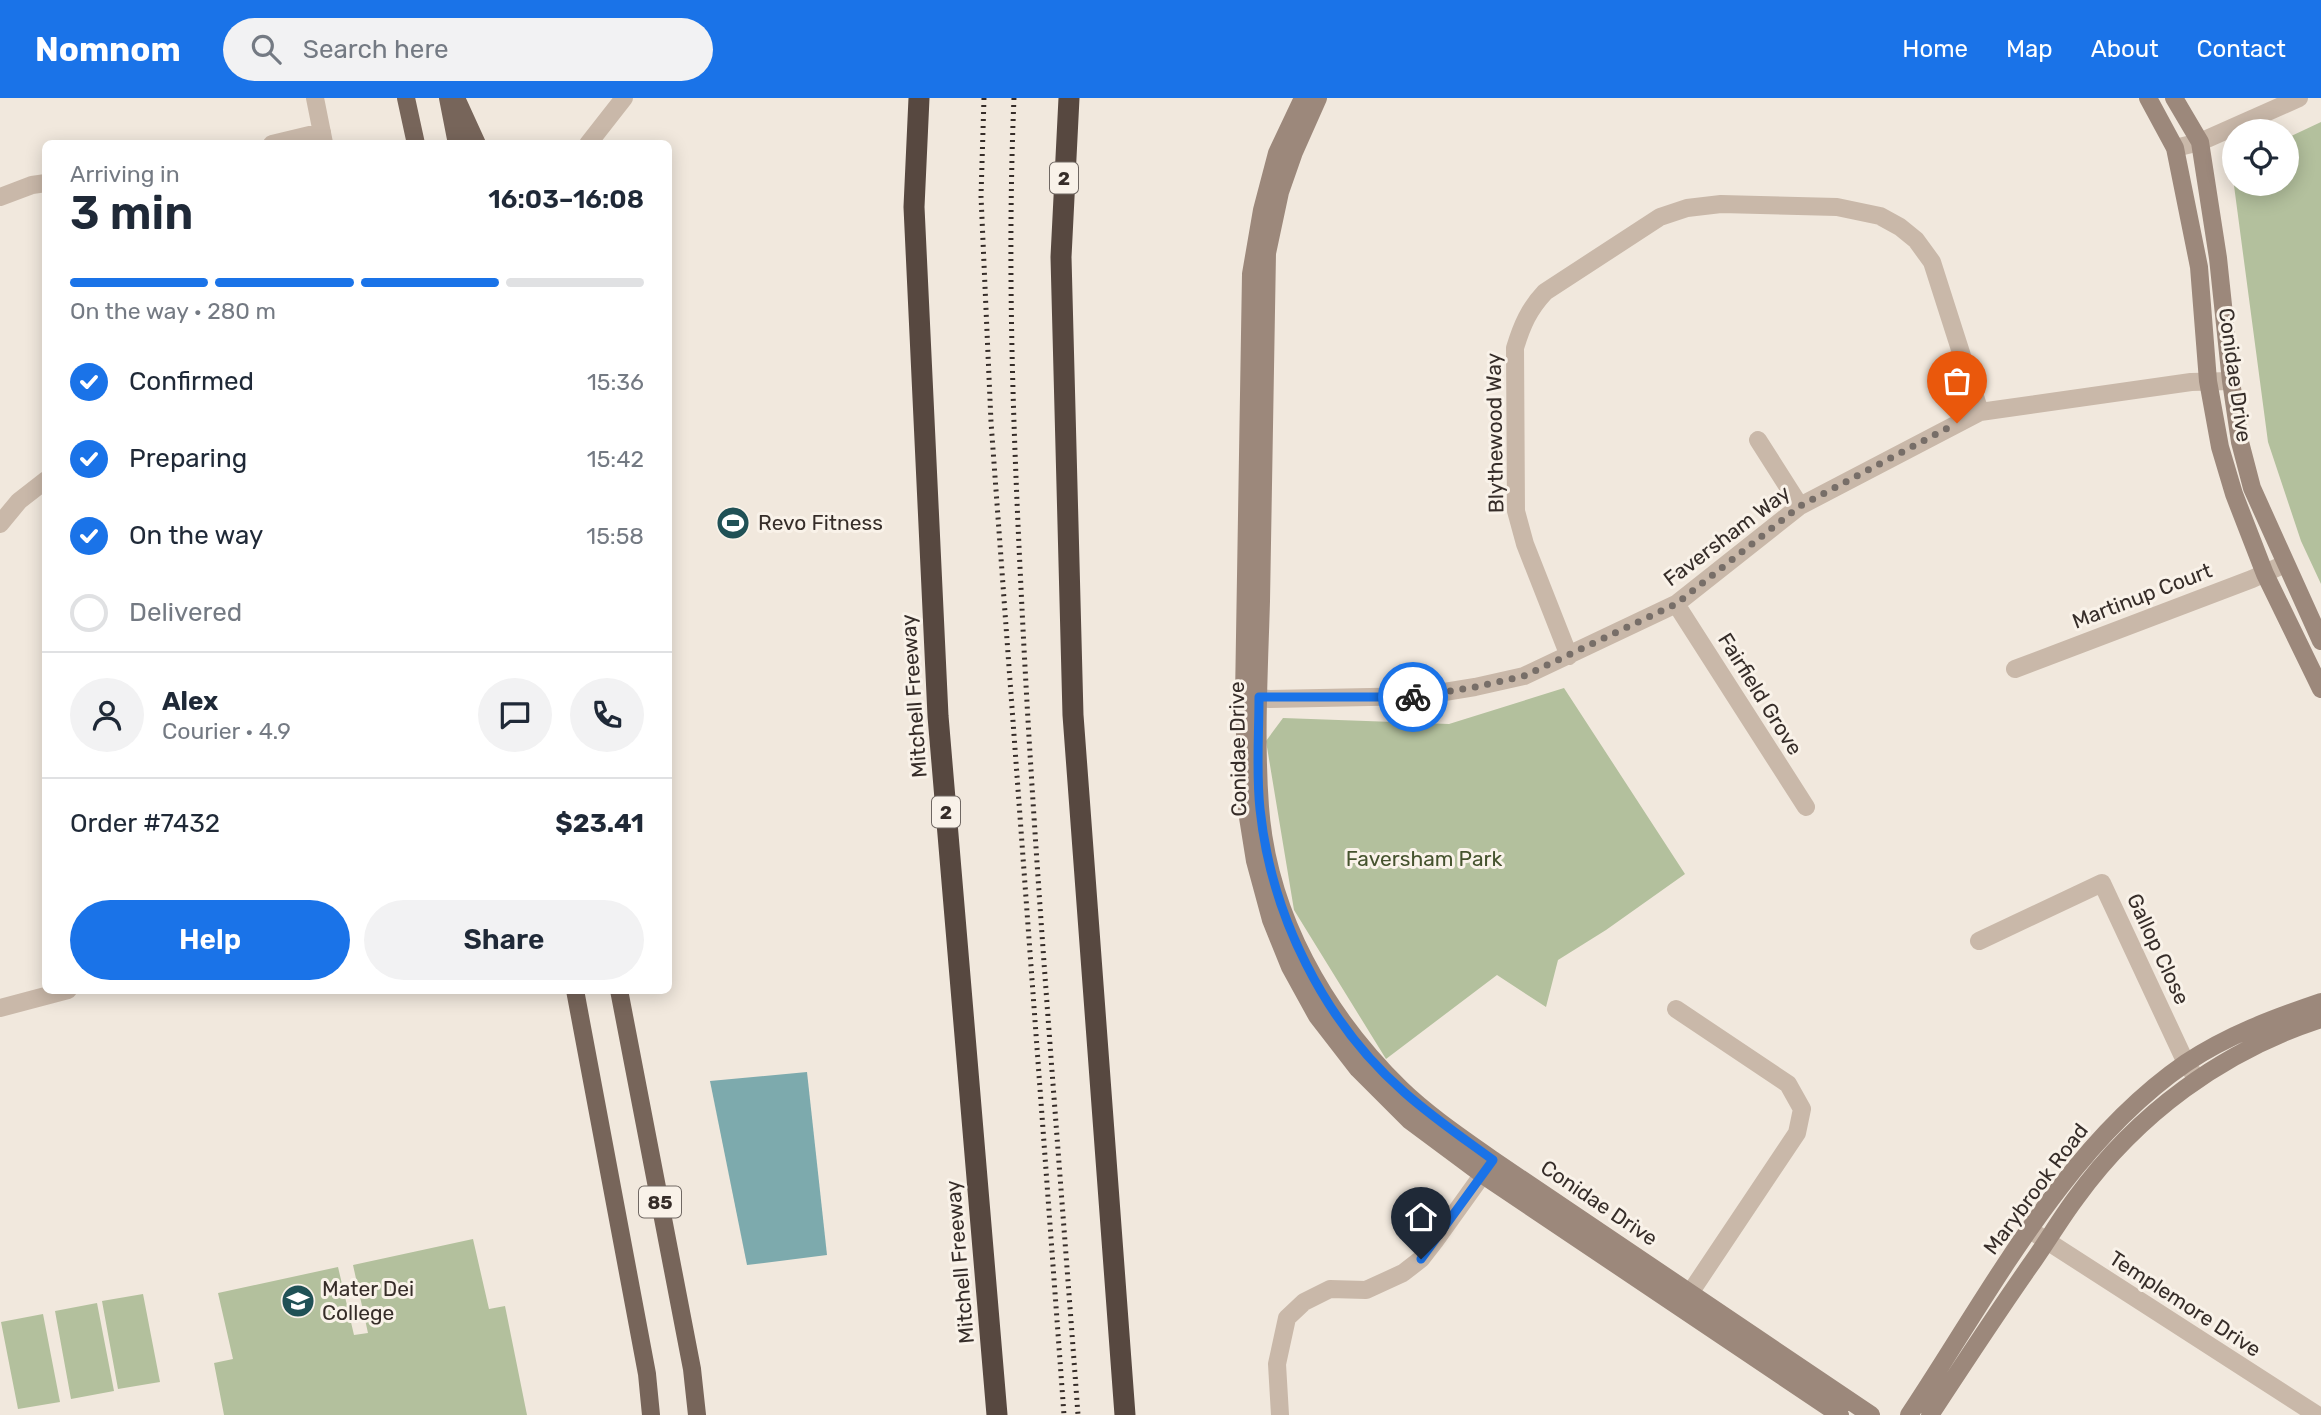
<!DOCTYPE html>
<html lang="en">
<head>
<meta charset="utf-8">
<style>
	body { margin:0; font-family:Rubik,sans-serif; background:#f2f2f3; color:#1f2937; height:100vh; display:flex; flex-direction:column; font-size:26px; white-space:nowrap }
	* { box-sizing:border-box; margin:0 }
	p { font-size:23px; color:#747a83 }
	.icon { flex:none; width:38px; height:38px; fill:none; stroke:currentColor; stroke-width:2; stroke-linecap:round; stroke-linejoin:round }
	.map { position:relative; flex:1; overflow:hidden }
	.side { position:absolute; left:42px; top:42px; width:630px; height:854px; display:flex; flex-direction:column; background:#fff; border-radius:10px; box-shadow:0 4px 18px #0003 }
	.side>* { flex:none }
	.tools { position:absolute; left:2222px; top:21px; display:grid; gap:14px }
	.tools a { display:grid; place-items:center; width:77px; height:77px; border-radius:50%; background:#fff; box-shadow:0 4px 18px #0003; font-size:35px }
	.pin { position:absolute; display:grid; place-items:center; width:60px; height:60px; color:#fff; margin:-72px -30px; border-radius:50% 50% 50% 0; rotate:-45deg; box-shadow:0 0 7px #0007 }
	.pin .icon { rotate:45deg }
	.courier { position:absolute; display:grid; place-items:center; width:70px; height:70px; margin:-35px; border:5px solid #1a73e8; border-radius:50%; background:#fff; color:#222; box-shadow:0 2px 9px #0007 }
	.summary em { font-style:normal; font-weight:600 }
	.summary div { display:flex; flex-direction:column-reverse }
	.summary { display:flex; align-items:center; justify-content:space-between; height:119px; padding:0 28px }
	h1 { font-size:46px; font-weight:600; line-height:52px }
	.bar { display:grid; grid-template-columns:repeat(4,1fr); gap:10px 7px; align-content:center; height:84px; padding:0 28px }
	.bar i { height:9px; border-radius:5px; background:#e0e1e3 }
	.bar .active { background:#1a73e8 }
	.bar p { grid-column:span 4 }
	.line { display:flex; align-items:center; gap:18px; padding:0 28px; border-top:2px solid #e0e1e3 }
	.line div { flex:1 }
	.round { display:grid; place-items:center; flex:none; width:74px; height:74px; border-radius:37px; background:#f2f2f3 }
	ol { padding:0 28px; list-style:none }
	li { display:flex; align-items:center; gap:21px; height:77px }
	li p { margin-inline-start:auto }
	li .icon { padding:7px; border-radius:50%; background:#1a73e8; color:#fff; stroke-width:4 }
	li:last-child { color:#747a83 }
	li i { width:38px; height:38px; border:4px solid #e0e1e3; border-radius:50% }
	.primary-button { display:flex; gap:14px; margin-top:auto; padding:14px 28px }
	.primary-button a { flex:1; height:80px; border-radius:42px; background:#1a73e8; color:#fff; font-size:28px; font-weight:600; line-height:80px; text-align:center }
	.primary-button a+a { background:#f2f2f3; color:#1f2937 }
	header { display:flex; align-items:center; gap:42px; box-sizing:border-box; height:98px; padding:0 35px; background:#1a73e8; color:#fff }
	header strong { font-size:33px }
	nav { display:flex; gap:38px; margin-inline-start:auto; font-size:24px }
	.search { width:490px; height:63px; background:#f2f2f3; display:flex; align-items:center; gap:18px; box-sizing:border-box; padding:0 24px; border-radius:38px; color:#747a83; font-size:26px }
	.map>svg:first-child { display:block }
	.green { fill:#b3c09d }
	.water { fill:#7daaad }
	.lines { fill:none; stroke-linecap:round; stroke-linejoin:round }
	.street { stroke:#c9b8a9; stroke-width:18 }
	.secondary { stroke:#9c887b; stroke-width:18 }
	.primary { stroke:#77655a; stroke-width:18 }
	.highway { stroke:#574840; stroke-width:21 }
	.rail { stroke:#362d29; stroke-width:5; stroke-dasharray:2 5; stroke-linecap:butt }
	.done { stroke:#776e68; stroke-width:7; stroke-dasharray:0 12.6 }
	.route { stroke:#1a73e8; stroke-width:9 }
	.labels { text-anchor:middle; stroke-width:6; stroke-linejoin:round; paint-order:stroke }
	.shield { fill:#f9f2e9; stroke:#706863; stroke-width:2 }
	.shield-label { font-size:19px; font-weight:bold; fill:#362d29 }
	.street-label { font-size:21px; fill:#362d29; stroke:#f9f2e9 }
	.poi-label { font-size:21px; fill:#362d29; stroke:#f9f2e9; text-anchor:start }
	.park-label { font-size:21px; fill:#45532e; stroke:#f9f2e9 }
</style>
</head>
<body>
<header>
<strong>Nomnom</strong>
<div class="search"><svg class="icon" aria-label="search" viewBox="0 0 24 24"><circle cx="10" cy="10" r="6"/><path d="M15 15l6 6"/></svg>Search here</div>
<nav><a>Home</a><a>Map</a><a>About</a><a>Contact</a></nav>
</header>
<div class="map">
<svg width="2321" height="1317" viewBox="0 0 2321 1317">
	<rect width="100%" height="100%" fill="#f1e8dd"/>
	<path class="green" d="M2321,24V486L2301,443L2268,344L2233,80L2235,78V86H2287V40Z
		M1564,590L1685,776L1606,832L1558,862L1546,909L1497,877L1386,961L1294,812L1266,643L1283,620L1449,626Z
		M473,1141L489,1211L505,1208L527,1317H224L214,1265L233,1261L218,1195L338,1169L354,1237L368,1235L353,1167Z
		M143,1196L160,1284L118,1291L102,1203Z
		M97,1205L114,1293L71,1301L55,1213Z
		M43,1216L60,1304L18,1311L1,1224Z"/>
	<path class="water" d="M807,974L827,1157L747,1167L710,983Z"/>
	<g class="lines">
		<path class="street" d="M315,0L324,45
			M272,46L322,34
			M588,46L624,0
			M2175,50L2200,44L2299,0
			M0,99L32,87L46,85
			M1758,342L1800,408
			M0,426L19,403L46,382
			M1676,506L1806,709
			M1569,558L1525,446L1516,413L1515,250C1522,227 1529,211 1545,194L1660,119L1687,110L1721,106L1837,109L1880,118L1900,129L1916,142L1932,164L1980,314
			M2015,571L2252,481L2285,466
			M1245,599L1270,601L1420,598L1475,589L1524,578L1676,506L1800,408L1980,314L2191,284L2231,283
			M1979,843L2102,785L2186,965L2197,981
			M0,910L68,892
			M1676,911L1788,986L1802,1011L1797,1035L1682,1207
			M2030,1132L2317,1317
			M1280,1317L1277,1266L1287,1220L1304,1204L1330,1191L1366,1192L1403,1175L1421,1161L1435,1143L1493,1062"/>
		<path class="secondary" d="M1303,0L1277,55L1262,112L1251,176L1244,599L1247,713L1255,763L1271,822L1290,869L1317,918L1358,971L1409,1022L1483,1077L1840,1317
			M1318,0L1294,54L1280,94L1267,155C1265,271 1263,387 1261,503C1259,572 1255,641 1260,709C1268,817 1325,917 1401,991C1429,1018 1462,1040 1493,1062L1871,1317
			M2148,0L2175,50L2199,169L2208,283L2220,349L2234,396L2265,476L2321,591
			M2174,0L2200,44L2218,160L2231,283L2240,344L2252,390L2321,543
			M1909,1317C1989,1197 2065,1048 2186,965C2228,937 2274,920 2321,904
			M1930,1317C1964,1265 1998,1213 2034,1162C2048,1142 2061,1120 2076,1100C2137,1016 2222,953 2321,921"/>
		<path class="primary" d="M406,0L416,46
			M448,0L457,46
			M456,0L477,46
			M575,892L647,1276L651,1317
			M619,892L692,1271L697,1317"/>
		<path class="highway" d="M919,0L914,109L938,618L997,1317
			M1069,0L1061,159L1073,617L1125,1317"/>
		<path class="rail" d="M984,0L981,98L991,324L1064,1317
			M1014,0C1007,164 1013,327 1021,490C1034,766 1058,1042 1078,1317"/>
	</g>
	<g class="lines">
		<path class="done" d="M1413,599L1475,589L1524,578L1676,506L1800,408L1957,325"/>
		<path class="route" d="M1413,599H1259C1259,636 1256,675 1260,711C1271,817 1324,924 1404,994C1432,1019 1463,1040 1493,1062L1421,1161"/>
	</g>
	<defs>
		<symbol id="stadium-disc" viewBox="-11 -11 22 22"><circle r="9.5" fill="#205156" stroke="#f9f2e9"/><path d="M0-5a6.5 5 0 1 0 0 10a6.5 5 0 1 0 0-10ZM-3.5-1.8h7v3.6h-7Z" fill="#fff"/></symbol>
		<symbol id="school-disc" viewBox="-11 -11 22 22"><circle r="9.5" fill="#205156" stroke="#f9f2e9"/><path d="M0-5L7-2L0 1L-7-2ZM-4 1L0 2.5L4 1V4Q0 6-4 4Z" fill="#fff"/></symbol>
	</defs>
	<g fill-rule="evenodd">
		<use href="#stadium-disc" x="714" y="406" width="38" height="38"/>
		<use href="#school-disc" x="279" y="1184" width="38" height="38"/>
	</g>
	<g class="labels">
		<g class="shield">
			<rect x="1050" y="64.5" width="28" height="31" rx="5"/>
			<rect x="932" y="698.5" width="28" height="31" rx="5"/>
			<rect x="639" y="1088.5" width="42" height="31" rx="5"/>
		</g>
		<g class="shield-label">
			<text x="1064" y="87">2</text>
			<text x="946" y="721">2</text>
			<text x="660" y="1111">85</text>
		</g>
		<g class="street-label">
			<text transform="translate(2235 277) rotate(82)" y="7">Conidae Drive</text>
			<text transform="translate(1495 335) rotate(-91)" y="7">Blythewood Way</text>
			<text transform="translate(1727 438) rotate(-37)" y="7">Faversham Way</text>
			<text transform="translate(2142 498) rotate(-21)" y="7">Martinup Court</text>
			<text transform="translate(1760 596) rotate(58)" y="7">Fairfield Grove</text>
			<text transform="translate(914 598) rotate(-94)" y="7">Mitchell Freeway</text>
			<text transform="translate(1238 651) rotate(-91)" y="7">Conidae Drive</text>
			<text transform="translate(2158 851) rotate(65)" y="7">Gallop Close</text>
			<text transform="translate(2036 1091) rotate(-53)" y="7">Marybrook Road</text>
			<text transform="translate(1599 1105) rotate(34)" y="7">Conidae Drive</text>
			<text transform="translate(960 1164) rotate(-95)" y="7">Mitchell Freeway</text>
			<text transform="translate(2185 1206) rotate(33)" y="7">Templemore Drive</text>
		</g>
		<g class="poi-label">
			<text x="758" y="432">Revo Fitness</text>
			<text x="322" y="1198">Mater Dei<tspan x="322" dy="24">College</tspan></text>
		</g>
		<g class="park-label">
			<text x="1424" y="768">Faversham Park</text>
		</g>
	</g>
</svg>
<div class="tools">
<a><svg class="icon" aria-label="locate" viewBox="0 0 24 24"><circle cx="12" cy="12" r="6"/><path d="M12 2v4M12 18v4M2 12h4M18 12h4"/></svg></a>
</div>
<div class="pin" style="left:1957px;top:325px;background:#ea580c"><svg class="icon" aria-label="bag" viewBox="0 0 24 24"><path d="M5 8h14l-1 12H6zM9 8a3 3 0 0 1 6 0"/></svg></div>
<div class="pin" style="left:1421px;top:1161px;background:#1f2937"><svg class="icon" aria-label="home" viewBox="0 0 24 24"><path d="M3 11l9-7 9 7M6 9v11h12V9"/></svg></div>
<div class="courier" style="left:1413px;top:599px"><svg class="icon" aria-label="bike" viewBox="0 0 24 24"><circle cx="6" cy="16" r="4"/><circle cx="18" cy="16" r="4"/><path d="M6 16l4-8h5l3 8M10 8l3 8H6M13 5h3"/></svg></div>
<section class="side">
<div class="summary"><div><h1>3 min</h1><p>Arriving in</p></div><em>16:03–16:08</em></div>
<div class="bar"><i class="active"></i><i class="active"></i><i class="active"></i><i></i><p>On the way · 280 m</p></div>
<ol>
<li><svg class="icon" aria-label="check" viewBox="0 0 24 24"><path d="M5 12l5 5 9-10"/></svg>Confirmed<p>15:36</p></li>
<li><svg class="icon" aria-label="check" viewBox="0 0 24 24"><path d="M5 12l5 5 9-10"/></svg>Preparing<p>15:42</p></li>
<li><svg class="icon" aria-label="check" viewBox="0 0 24 24"><path d="M5 12l5 5 9-10"/></svg>On the way<p>15:58</p></li>
<li><i></i>Delivered</li>
</ol>
<div class="line" style="height:126px"><a class="round"><svg class="icon" aria-label="person" viewBox="0 0 24 24"><circle cx="12" cy="8" r="4"/><path d="M4 21q1-7 8-7t8 7"/></svg></a><div><b>Alex</b><p>Courier · 4.9</p></div><a class="round"><svg class="icon" aria-label="chat" viewBox="0 0 24 24"><path d="M4 5h16v11H9l-5 4z"/></svg></a><a class="round"><svg class="icon" aria-label="phone" viewBox="0 0 24 24"><path d="M5 4h4l2 5-3 2q2 4 5 5l2-3 5 2v4C11 20 4 13 5 4z"/></svg></a></div>
<div class="line" style="height:91px"><div>Order #7432</div><b>$23.41</b></div>
<div class="primary-button"><a>Help</a><a>Share</a></div>
</section>
</div>
</body>
</html>
